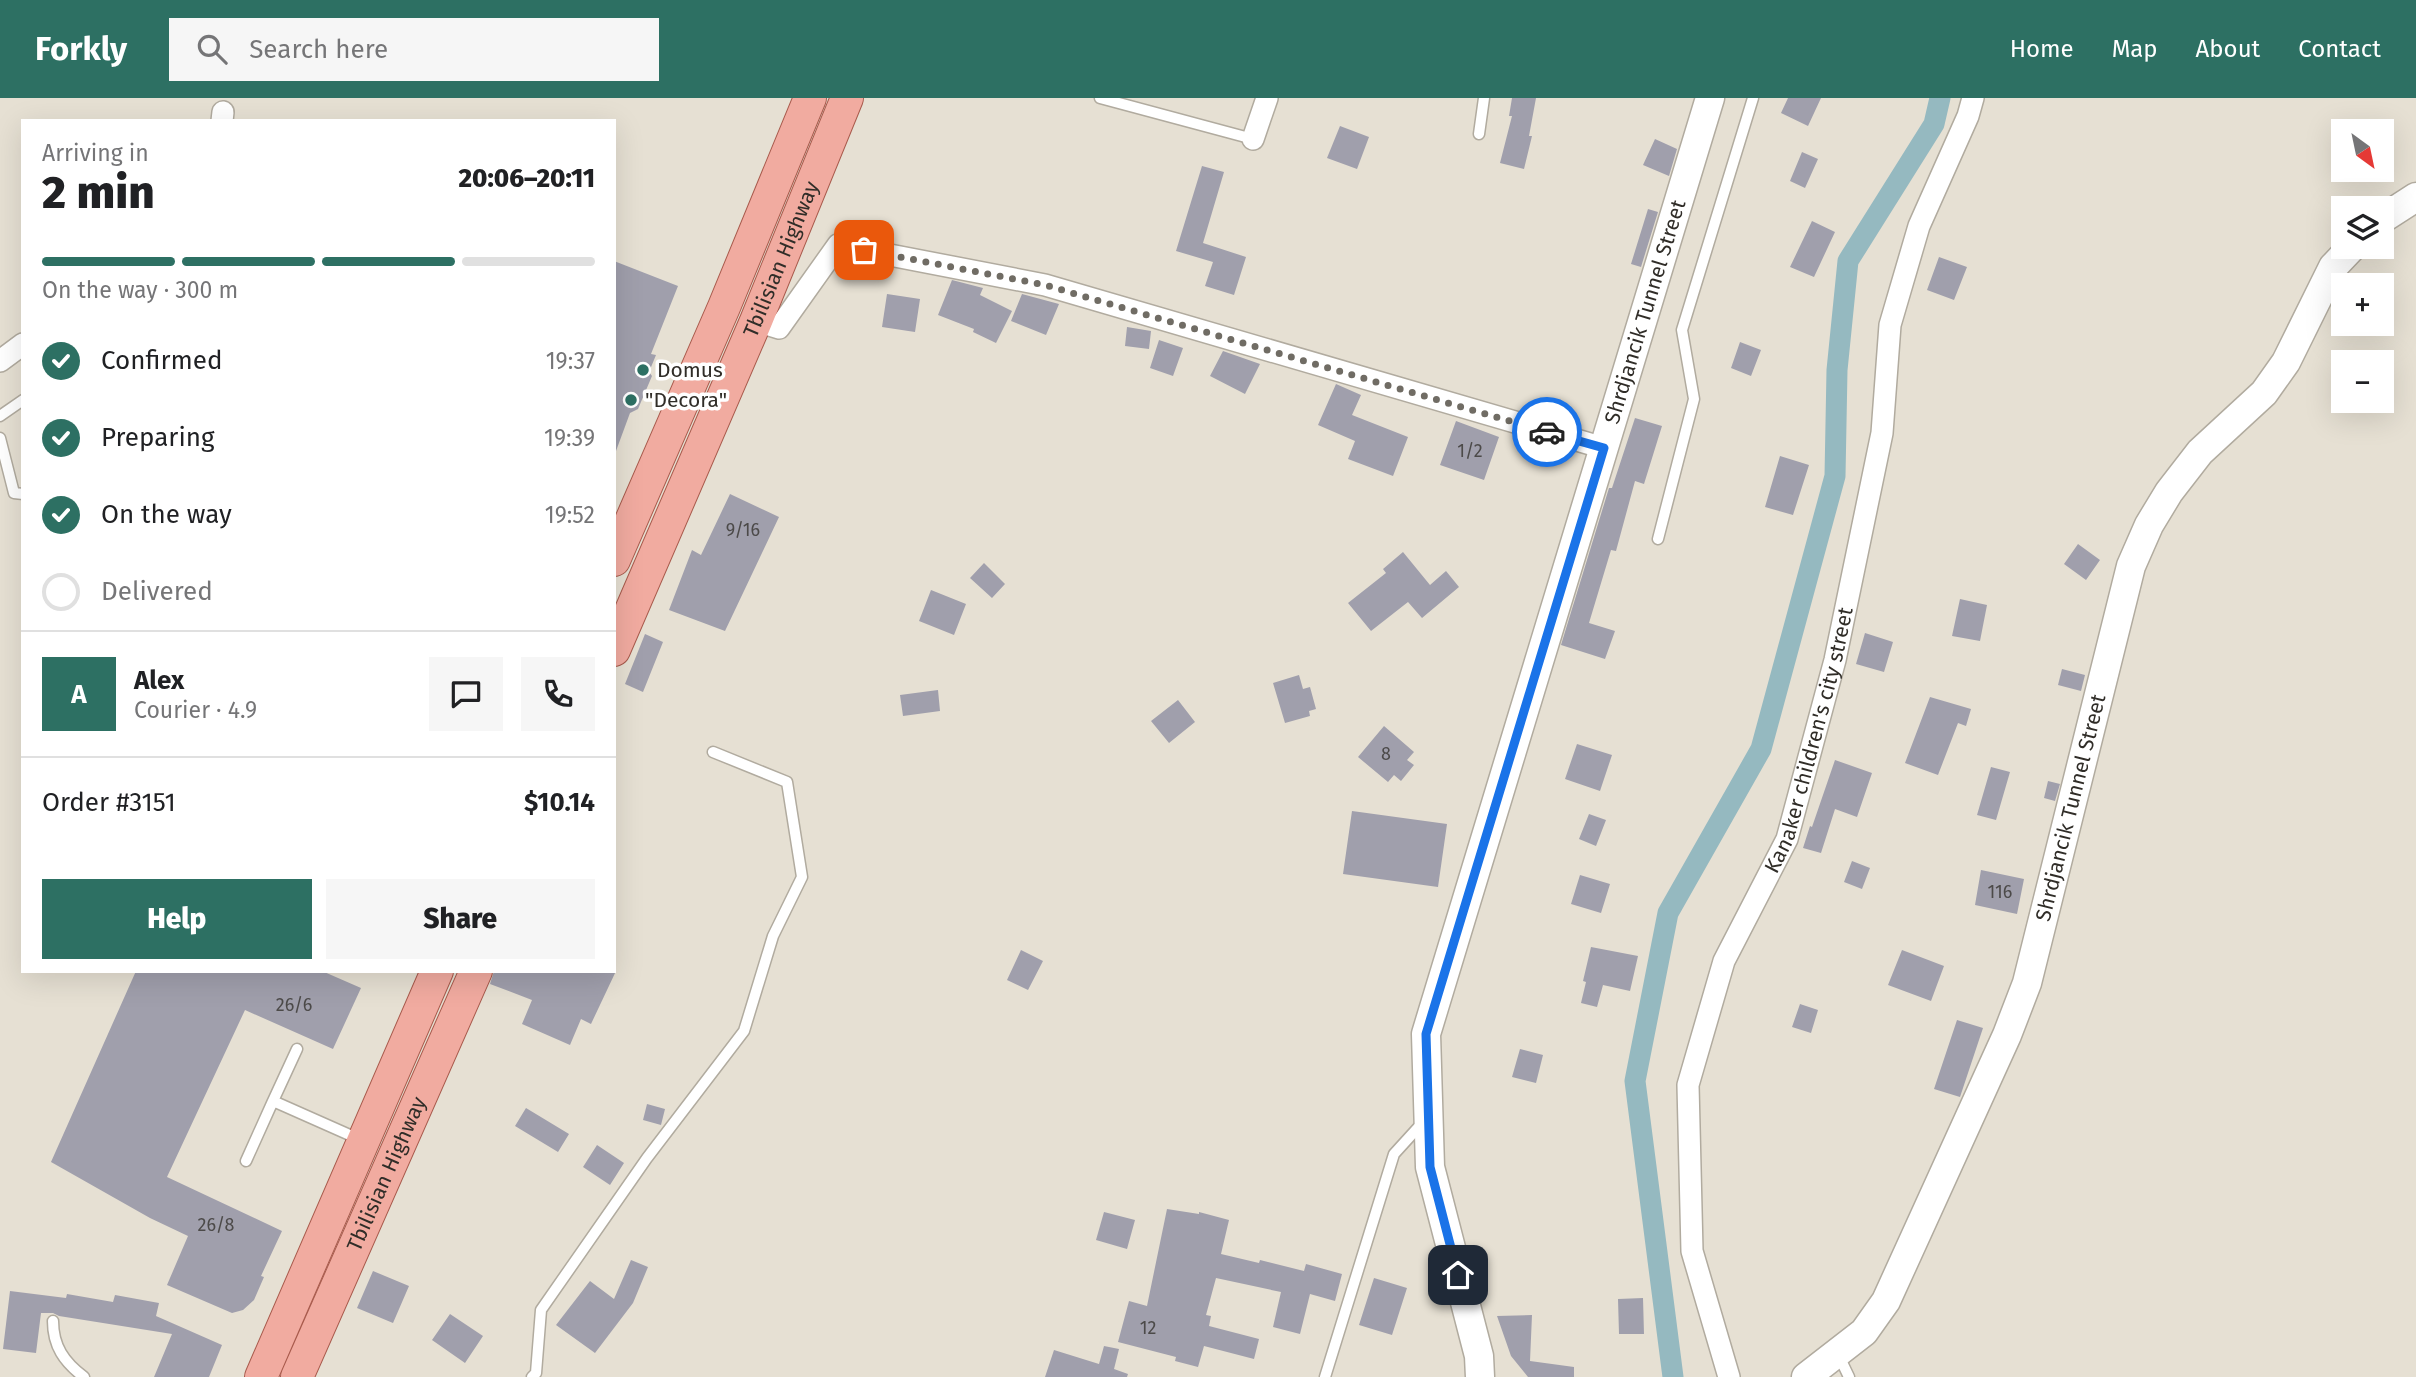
<!DOCTYPE html>
<html lang="en">
<head>
<meta charset="utf-8">
<style>
	body { margin:0; font-family:"Fira Sans",sans-serif; background:#f6f6f6; color:#202124; height:100vh; display:flex; flex-direction:column; font-size:26px; white-space:nowrap }
	* { box-sizing:border-box; margin:0 }
	p { font-size:23px; color:#757577 }
	.icon { flex:none; width:38px; height:38px; fill:none; stroke:currentColor; stroke-width:2; stroke-linecap:round; stroke-linejoin:round }
	.map { position:relative; flex:1; overflow:hidden }
	.details { position:absolute; left:21px; top:21px; width:595px; height:854px; display:flex; flex-direction:column; background:#fff; border-radius:0px; box-shadow:0 7px 28px #0002 }
	.details>* { flex:none }
	.needle { width:46px; rotate:147deg }
	.buttons { position:absolute; left:2331px; top:21px; display:grid; gap:14px }
	.buttons a { display:grid; place-items:center; width:63px; height:63px; border-radius:0px; background:#fff; box-shadow:0 7px 28px #0002; font-size:35px }
	.pin { position:absolute; display:grid; place-items:center; width:60px; height:60px; color:#fff; margin:-30px; border-radius:14px; box-shadow:0 4px 10px #0006 }
	.courier { position:absolute; display:grid; place-items:center; width:70px; height:70px; margin:-35px; border:5px solid #1a73e8; border-radius:50%; background:#fff; color:#222; box-shadow:0 2px 9px #0007 }
	.headline em { font-style:normal; font-weight:800 }
	.headline div { display:flex; flex-direction:column-reverse }
	.headline { display:flex; align-items:center; justify-content:space-between; height:119px; padding:0 21px }
	h1 { font-size:46px; font-weight:800; line-height:52px }
	.bar { display:grid; grid-template-columns:repeat(4,1fr); gap:10px 7px; align-content:center; height:84px; padding:0 21px }
	.bar i { height:9px; border-radius:5px; background:#e0e0e0 }
	.bar .active { background:#2d7063 }
	.bar p { grid-column:span 4 }
	.line { display:flex; align-items:center; gap:18px; padding:0 21px; border-top:2px solid #e0e0e0 }
	.line div { flex:1 }
	.round { display:grid; place-items:center; flex:none; width:74px; height:74px; border-radius:0px; background:#f6f6f6 }
	ol { padding:0 21px; list-style:none }
	li { display:flex; align-items:center; gap:21px; height:77px }
	li p { margin-inline-start:auto }
	li .icon { padding:7px; border-radius:50%; background:#2d7063; color:#fff; stroke-width:4 }
	li:last-child { color:#757577 }
	li i { width:38px; height:38px; border:4px solid #e0e0e0; border-radius:50% }
	.cta { display:flex; gap:14px; margin-top:auto; padding:14px 21px }
	.cta a { flex:1; height:80px; border-radius:0px; background:#2d7063; color:#fff; font-size:28px; font-weight:800; line-height:80px; text-align:center }
	.cta a+a { background:#f6f6f6; color:#202124 }
	header { display:flex; align-items:center; gap:42px; box-sizing:border-box; height:98px; padding:0 35px; background:#2d7063; color:#fff }
	header strong { font-size:33px }
	nav { display:flex; gap:38px; margin-inline-start:auto; font-size:24px }
	.search { width:490px; height:63px; background:#f6f6f6; display:flex; align-items:center; gap:18px; box-sizing:border-box; padding:0 24px; border-radius:0px; color:#757577; font-size:26px }
	.map>svg:first-child { display:block }
	.lines { fill:none; stroke-linecap:round; stroke-linejoin:round }
	.canal { stroke:#95b9c0; stroke-width:21 }
	.building { fill:#a09fac }
	.lane-casing { stroke:#b1ab9f; stroke-width:13 }
	.street-casing { stroke:#b1ab9f; stroke-width:24 }
	.secondary-casing { stroke:#b1ab9f; stroke-width:31 }
	.primary-casing { stroke:#a85a4c; stroke-width:34 }
	.lane { stroke:#fff; stroke-width:10 }
	.street { stroke:#fff; stroke-width:21 }
	.secondary { stroke:#fff; stroke-width:28 }
	.primary { stroke:#f1aba0; stroke-width:32 }
	.done { stroke:#706c64; stroke-width:7; stroke-dasharray:0 12.6 }
	.route { stroke:#1a73e8; stroke-width:9 }
	.poi-dot { fill:#2d7063; stroke:#fff; stroke-width:2.5 }
	.labels { text-anchor:middle; stroke-width:7; stroke-linejoin:round; paint-order:stroke }
	.number-label { font-size:18px; fill:#4c4a49 }
	.street-label { font-size:21px; fill:#302d28; stroke:#fff }
	.poi-label { font-size:21px; fill:#302d28; stroke:#fff; text-anchor:start }
</style>
</head>
<body>
<header>
<strong>Forkly</strong>
<div class="search"><svg class="icon" aria-label="search" viewBox="0 0 24 24"><circle cx="10" cy="10" r="6"/><path d="M15 15l6 6"/></svg>Search here</div>
<nav><a>Home</a><a>Map</a><a>About</a><a>Contact</a></nav>
</header>
<div class="map">
<svg width="2416" height="1279" viewBox="0 0 2416 1279">
	<rect width="100%" height="100%" fill="#e6e0d3"/>
	<g class="lines">
		<path class="canal" d="M1673,1279L1635,983L1668,815L1761,651L1835,378L1837,272L1848,163L1934,26L1940,0"/>
	</g>
	<path class="building" d="M1512,0H1536L1529,38H1532L1524,71L1500,65L1512,18H1509Z
		M1788,0H1821L1808,28L1781,15Z
		M1340,28L1369,39L1357,71L1327,60Z
		M1655,41L1677,51L1669,78L1643,67Z
		M1802,54L1818,61L1805,90L1790,83Z
		M1202,68L1224,74L1203,145L1246,159L1234,197L1205,188L1213,164L1176,153Z
		M1648,111L1658,114L1641,169L1631,166Z
		M1812,123L1835,134L1814,179L1790,169Z
		M1939,159L1967,169L1954,202L1927,192Z
		M614,163L678,188L651,256L656,257L649,274L652,278L638,311L630,315L616,353L614,352Z
		M952,182L983,190L980,197L1012,213L996,245L973,234L974,231L938,217Z
		M887,196L920,201L915,234L882,229Z
		M1022,196L1059,206L1046,237L1011,223Z
		M1127,229L1151,233L1149,251L1125,248Z
		M1159,242L1183,250L1173,278L1150,270Z
		M1740,244L1761,252L1751,278L1731,270Z
		M1223,253L1260,266L1245,296L1210,278Z
		M1336,286L1361,297L1352,317L1408,339L1393,378L1348,361L1355,343L1318,327Z
		M1635,320L1662,328L1644,386L1635,383L1616,453L1611,452L1589,525L1615,533L1605,561L1561,547L1609,390H1612Z
		M1456,323L1499,339L1484,382L1440,367Z
		M1780,358L1809,367L1793,417L1765,409Z
		M730,396L779,419L725,533L669,512L692,452L701,457Z
		M2078,446L2100,462L2086,482L2064,466Z
		M1403,454L1430,487L1446,473L1459,489L1422,520L1408,504L1371,533L1348,505L1386,475L1383,471Z
		M984,465L1005,486L992,500L970,480Z
		M931,492L966,506L954,537L919,523Z
		M1960,501L1987,507L1980,543L1952,538Z
		M1865,535L1893,544L1884,574L1856,566Z
		M645,536L663,544L643,594L625,586Z
		M2062,571L2085,577L2081,593L2058,587Z
		M1299,577L1303,591L1310,589L1316,611L1309,613L1310,618L1285,625L1273,585Z
		M938,592L940,613L903,618L900,597Z
		M1930,599L1971,611L1966,628L1958,625L1938,677L1905,665Z
		M1178,602L1195,624L1169,645L1151,623Z
		M1384,628L1414,654L1407,662L1414,667L1401,683L1394,677L1388,684L1358,659Z
		M1577,646L1612,657L1600,693L1565,681Z
		M1835,662L1872,675L1857,719L1835,711L1821,755L1803,750L1810,728L1812,729Z
		M1991,669L2010,674L1996,722L1977,717Z
		M2048,683L2060,686L2055,703L2044,700Z
		M1352,713L1447,726L1438,789L1343,776Z
		M1589,716L1606,722L1596,748L1579,741Z
		M1852,763L1870,770L1862,791L1844,784Z
		M1981,772L2024,781L2017,816L1975,807Z
		M1580,777L1610,786L1601,815L1571,806Z
		M1591,849L1638,858L1630,893L1603,887L1597,909L1581,905L1586,884L1583,883Z
		M1021,852L1043,863L1028,892L1007,882Z
		M1902,852L1944,868L1931,903L1888,887Z
		M136,873H322L361,890L333,951L245,912L167,1079L282,1133L261,1178L264,1179L254,1202L243,1212L232,1215L167,1187L188,1138L150,1120L51,1064Z
		M494,873H616L591,926L581,921L570,947L522,926L532,902L490,886Z
		M1800,906L1818,912L1811,935L1792,929Z
		M1957,922L1983,930L1960,999L1934,991Z
		M1520,951L1543,957L1536,985L1512,979Z
		M647,1006L665,1011L661,1027L643,1022Z
		M526,1010L569,1036L558,1054L515,1028Z
		M597,1047L624,1065L610,1087L583,1069Z
		M1167,1111L1199,1116V1114L1229,1122L1221,1156L1259,1165L1260,1162L1304,1173L1306,1166L1342,1176L1335,1203L1310,1196L1300,1236L1273,1229L1281,1194L1216,1180L1206,1217L1211,1218L1209,1228L1259,1241L1254,1261L1204,1248L1198,1269L1175,1263L1176,1259L1118,1244L1129,1203L1147,1208Z
		M1104,1114L1135,1122L1127,1151L1096,1142Z
		M631,1162L648,1169L633,1205L595,1255L556,1227L590,1183L614,1201Z
		M373,1173L409,1188L393,1225L357,1210Z
		M1374,1180L1407,1190L1392,1237L1359,1227Z
		M10,1193L66,1200L67,1196L113,1204L115,1197L159,1205L156,1218L222,1247L209,1279H154L172,1236L59,1218L53,1215H41L36,1255L3,1251Z
		M1643,1200L1644,1236H1619L1618,1201Z
		M450,1216L483,1238L465,1265L432,1242Z
		M1532,1217L1530,1263L1574,1269V1279H1528L1511,1258L1497,1218Z
		M1104,1248L1119,1251L1114,1271L1128,1276L1127,1279H1045L1054,1252L1099,1266Z"/>
	<g class="lines">
		<defs>
			<path id="lane" d="M1100,0L1253,41
				M1479,36L1484,0
				M0,318L23,302
				M0,340L14,395L23,396
				M1658,441L1694,301L1682,232L1753,0
				M297,951L273,1003L361,1042
				M246,1063L273,1003
				M53,1223C53,1248 64,1264 84,1279
				M1838,1256L1849,1279
				M532,1279L536,1275L541,1212L647,1060L744,933L773,838L802,779L787,684L713,654
				M1325,1279L1394,1056L1425,1022"/>
			<g id="street">
				<path d="M222,23L223,14"/>
				<path d="M1253,41L1267,0"/>
				<path d="M756,223L779,230L838,147L1045,187L1604,350"/>
				<path d="M0,263L23,246"/>
				<path id="s1" d="M1729,1279L1692,1153L1688,987L1724,863L1787,741L1835,562L1882,335L1890,227L1919,128L1968,18L1973,0"/>
			</g>
			<g id="secondary">
				<path d="M2382,121L2416,99"/>
				<path id="s2" d="M1480,1279L1479,1258L1430,1069L1426,936L1710,0"/>
				<path id="s3" d="M1806,1279L1864,1234L1886,1203L2007,937L2027,885L2131,468L2149,427L2169,394L2200,354L2264,295L2286,264L2333,169L2352,149"/>
			</g>
			<g id="primary">
				<path d="M614,462L724,209L810,0"/>
				<path id="s4" d="M614,552L756,223L847,0"/>
				<path d="M261,1279L437,873"/>
				<path id="s5" d="M297,1279L476,873"/>
			</g>
		</defs>
		<use href="#lane" class="lane-casing"/>
		<use href="#street" class="street-casing"/>
		<use href="#secondary" class="secondary-casing"/>
		<use href="#primary" class="primary-casing"/>
		<use href="#lane" class="lane"/>
		<use href="#street" class="street"/>
		<use href="#secondary" class="secondary"/>
		<use href="#primary" class="primary"/>
	</g>
	<g class="lines">
		<path class="done" d="M864,152L1045,187L1547,334"/>
		<path class="route" d="M1458,1177L1430,1069L1426,936L1604,350L1547,334"/>
	</g>
	<g class="poi-dot">
		<circle cx="643" cy="272" r="7"/>
		<circle cx="631" cy="302" r="7"/>
	</g>
	<g class="labels">
		<g class="number-label">
			<text x="1470" y="359">1/2</text>
			<text x="743" y="438">9/16</text>
			<text x="1386" y="662">8</text>
			<text x="2000" y="800">116</text>
			<text x="294" y="913">26/6</text>
			<text x="216" y="1133">26/8</text>
			<text x="1148" y="1236">12</text>
		</g>
		<g class="street-label">
			<text dy="7" stroke="none"><textPath href="#s4" startOffset="425">Tbilisian Highway</textPath></text>
			<text dy="7" stroke="none"><textPath href="#s2" startOffset="1104">Shrdjancik Tunnel Street</textPath></text>
			<text dy="7" stroke="none"><textPath href="#s1" startOffset="665">Kanaker children's city street</textPath></text>
			<text dy="7" stroke="none"><textPath href="#s3" startOffset="640">Shrdjancik Tunnel Street</textPath></text>
			<text dy="7" stroke="none"><textPath href="#s5" startOffset="222">Tbilisian Highway</textPath></text>
		</g>
		<g class="poi-label">
			<text x="657" y="279">Domus</text>
			<text x="645" y="309">"Decora"</text>
		</g>
	</g>
</svg>
<div class="buttons">
<a><svg class="needle" viewBox="-14 -14 28 28"><path d="M0-13l5 13h-10z" fill="#e53935"/><path d="M0 13l5-13h-10z" fill="#757577"/></svg></a>
<a><svg class="icon" aria-label="layers" viewBox="0 0 24 24"><path d="M12 4l9 5-9 5-9-5zM3 14l9 5 9-5"/></svg></a>
<a>+</a>
<a>−</a>
</div>
<div class="pin" style="left:864px;top:152px;background:#ea580c"><svg class="icon" aria-label="bag" viewBox="0 0 24 24"><path d="M5 8h14l-1 12H6zM9 8a3 3 0 0 1 6 0"/></svg></div>
<div class="pin" style="left:1458px;top:1177px;background:#1f2937"><svg class="icon" aria-label="home" viewBox="0 0 24 24"><path d="M3 11l9-7 9 7M6 9v11h12V9"/></svg></div>
<div class="courier" style="left:1547px;top:334px"><svg class="icon" aria-label="car" viewBox="0 0 24 24"><path d="M5 17H2v-5l4-1 3-4h7l3 4 3 1v5h-3M9 17h6M6 11h13"/><circle cx="7" cy="17" r="2"/><circle cx="17" cy="17" r="2"/></svg></div>
<section class="details">
<div class="headline"><div><h1>2 min</h1><p>Arriving in</p></div><em>20:06–20:11</em></div>
<div class="bar"><i class="active"></i><i class="active"></i><i class="active"></i><i></i><p>On the way · 300 m</p></div>
<ol>
<li><svg class="icon" aria-label="check" viewBox="0 0 24 24"><path d="M5 12l5 5 9-10"/></svg>Confirmed<p>19:37</p></li>
<li><svg class="icon" aria-label="check" viewBox="0 0 24 24"><path d="M5 12l5 5 9-10"/></svg>Preparing<p>19:39</p></li>
<li><svg class="icon" aria-label="check" viewBox="0 0 24 24"><path d="M5 12l5 5 9-10"/></svg>On the way<p>19:52</p></li>
<li><i></i>Delivered</li>
</ol>
<div class="line" style="height:126px"><b class="round" style="background:#2d7063;color:#fff">A</b><div><b>Alex</b><p>Courier · 4.9</p></div><a class="round"><svg class="icon" aria-label="chat" viewBox="0 0 24 24"><path d="M4 5h16v11H9l-5 4z"/></svg></a><a class="round"><svg class="icon" aria-label="phone" viewBox="0 0 24 24"><path d="M5 4h4l2 5-3 2q2 4 5 5l2-3 5 2v4C11 20 4 13 5 4z"/></svg></a></div>
<div class="line" style="height:91px"><div>Order #3151</div><b>$10.14</b></div>
<div class="cta"><a>Help</a><a>Share</a></div>
</section>
</div>
</body>
</html>
